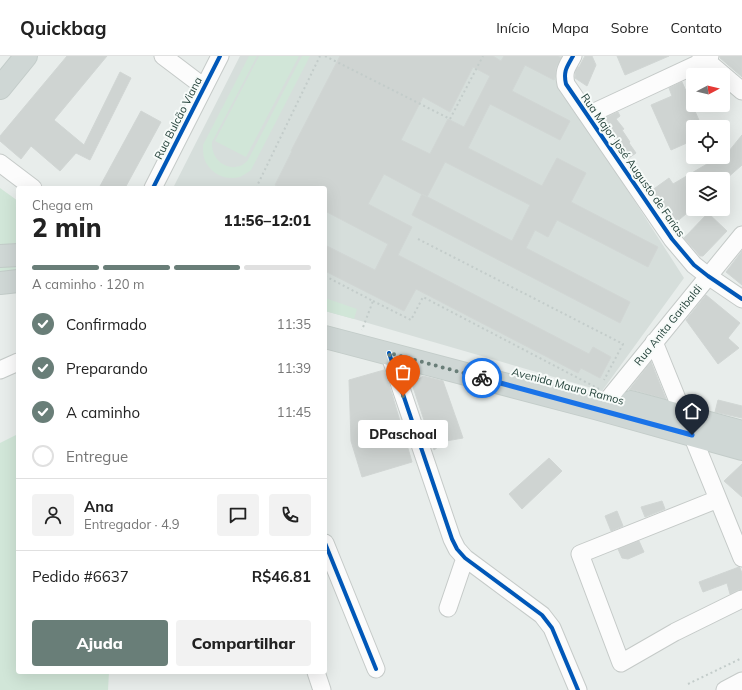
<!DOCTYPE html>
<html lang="pt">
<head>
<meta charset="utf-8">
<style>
	body { margin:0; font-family:Mulish,sans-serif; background:#f2f2f2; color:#222; height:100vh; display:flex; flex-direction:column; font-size:15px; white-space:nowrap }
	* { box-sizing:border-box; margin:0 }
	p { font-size:13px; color:#767676 }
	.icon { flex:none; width:22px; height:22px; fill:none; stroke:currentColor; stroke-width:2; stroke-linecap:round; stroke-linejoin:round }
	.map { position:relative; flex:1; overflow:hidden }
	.drawer { position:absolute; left:16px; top:130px; width:311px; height:488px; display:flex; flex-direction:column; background:#fff; border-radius:4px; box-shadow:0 4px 16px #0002 }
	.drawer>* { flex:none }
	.needle { width:26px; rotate:83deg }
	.buttons { position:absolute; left:686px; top:12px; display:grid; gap:8px }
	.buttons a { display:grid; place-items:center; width:44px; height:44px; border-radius:4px; background:#fff; box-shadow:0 4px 16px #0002; font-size:20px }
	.pin { position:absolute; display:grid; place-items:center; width:34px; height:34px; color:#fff; margin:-41px -17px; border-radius:50% 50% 50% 0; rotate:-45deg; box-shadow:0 0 4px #0007 }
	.pin .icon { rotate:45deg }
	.courier { position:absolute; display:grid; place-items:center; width:40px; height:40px; margin:-20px; border:3px solid #1a73e8; border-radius:50%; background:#fff; color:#222; box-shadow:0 1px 5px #0007 }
	.bubble { position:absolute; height:28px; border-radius:4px; background:#fff; box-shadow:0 4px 16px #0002; font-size:13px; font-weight:800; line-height:28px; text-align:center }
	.head em { font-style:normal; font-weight:800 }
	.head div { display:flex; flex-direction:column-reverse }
	.head { display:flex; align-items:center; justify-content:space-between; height:68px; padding:0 16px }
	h1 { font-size:26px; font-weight:800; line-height:30px }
	.bar { display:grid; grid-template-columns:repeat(4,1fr); gap:6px 4px; align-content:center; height:48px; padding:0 16px }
	.bar i { height:5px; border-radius:3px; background:#e0e0e0 }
	.bar .current { background:#697e78 }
	.bar p { grid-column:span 4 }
	.line { display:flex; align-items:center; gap:10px; padding:0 16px; border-top:1px solid #e0e0e0 }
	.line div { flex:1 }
	.round { display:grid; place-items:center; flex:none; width:42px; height:42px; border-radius:4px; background:#f2f2f2 }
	ol { padding:0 16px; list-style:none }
	li { display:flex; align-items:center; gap:12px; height:44px }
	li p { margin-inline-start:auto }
	li .icon { padding:4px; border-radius:50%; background:#697e78; color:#fff; stroke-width:4 }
	li:last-child { color:#767676 }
	li i { width:22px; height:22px; border:2px solid #e0e0e0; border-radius:50% }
	.cta { display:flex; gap:8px; margin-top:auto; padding:8px 16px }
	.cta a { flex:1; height:46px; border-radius:4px; background:#697e78; color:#fff; font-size:16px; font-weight:800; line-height:46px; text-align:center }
	.cta a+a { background:#f2f2f2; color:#222 }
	header { display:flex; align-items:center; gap:24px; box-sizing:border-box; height:56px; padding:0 20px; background:#fff; border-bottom:1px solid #e0e0e0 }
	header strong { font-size:19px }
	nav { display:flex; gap:22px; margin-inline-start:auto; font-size:14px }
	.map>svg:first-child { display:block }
	.built { fill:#d6dedb }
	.green { fill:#d1e6d8 }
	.building { fill:#cfd4d2; stroke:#d1d6d4; fill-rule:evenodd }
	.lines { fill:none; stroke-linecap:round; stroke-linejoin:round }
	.minor-casing { stroke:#c5cac8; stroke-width:19 }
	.major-casing { stroke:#c3ccc9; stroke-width:24 }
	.path { stroke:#c3ccca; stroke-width:2; stroke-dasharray:2 3; stroke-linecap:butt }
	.minor { stroke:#fcfcfc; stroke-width:17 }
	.major { stroke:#cfd7d5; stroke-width:22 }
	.cycleway-casing { stroke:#f7fbf9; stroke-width:6 }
	.cycleway { stroke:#0057b8; stroke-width:4 }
	.done { stroke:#697e78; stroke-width:4; stroke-dasharray:0 7.2 }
	.route { stroke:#1a73e8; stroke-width:5 }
	.labels { text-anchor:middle; stroke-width:4; stroke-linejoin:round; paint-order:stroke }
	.street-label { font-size:11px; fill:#24423a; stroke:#f7fbf9 }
</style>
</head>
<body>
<header>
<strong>Quickbag</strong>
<nav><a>Início</a><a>Mapa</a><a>Sobre</a><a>Contato</a></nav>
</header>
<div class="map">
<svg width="742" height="634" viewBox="0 0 742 634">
	<rect width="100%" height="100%" fill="#e8edeb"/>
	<path class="built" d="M240,0H569L557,24L684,222L602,335L354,263L325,255V132H173Z"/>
	<path class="green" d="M249,0H257L212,86C212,89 212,92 213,95C216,107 229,114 240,110C243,109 246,106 248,104L302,0H310L251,114C248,116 244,119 240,121C225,125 209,117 204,102C203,98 203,93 203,89Z
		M259,0H299L246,101L215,85Z
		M0,132L18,145V187L0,189Z
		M18,205V218L0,220V206Z
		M325,242L357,253L354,263L325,255Z
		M18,378V616H109L108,634H0V387Z"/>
	<path class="building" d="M67,0H107L54,64L84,89L120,16L131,22L90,104L76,97L60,115L31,90L21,103L0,85V80Z
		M340,0H493L501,5L504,0H558L561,2L556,11L555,21L554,24L525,9L512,35L570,65L560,84L490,48L468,92L542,130L557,102L586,117L571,146L658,191L648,211L557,164L548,181L535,174L526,192L630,246L620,267L412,159L422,138L512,185L530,149L445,106L427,141L384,118L368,148L412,171L398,199L589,298L593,291L611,301L600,322L581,312L578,317L416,233L404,255L325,215V189L375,214L388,188L325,155V132H281L275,129L292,95H291ZM473,11L490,20L464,71L448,63L430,98L401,84L423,41L450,56Z
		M585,0H592L596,9L587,30L575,22L576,14L578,11H579Z
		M617,0H669L625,19Z
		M720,0H742V21L720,2Z
		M682,26L702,71H693V77L686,80L689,86L671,94L651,49L672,40L669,32Z
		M141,55L161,66L125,132H99Z
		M618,56L620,60L616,63L624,73L622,74L630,86L629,87L636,97L629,102L602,63Z
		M742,79V109L726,123H693V152L674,168L651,135L669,122L673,128L719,101H723V99L729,95Z
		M708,157L727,175L703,200H700L684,182Z
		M742,195V229L726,216Z
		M706,239L740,267L728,282L739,292L718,308L686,264Z
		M651,306L666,343L634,334H629Z
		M384,314L392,338L412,406L362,421L351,385L349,324Z
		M423,320L443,325L463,382L446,385L434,394L412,328Z
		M718,344L742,350V362L715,356Z
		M549,402L562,415L522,453L509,438Z
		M742,408V441L724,425Z
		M662,445L665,453L645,461L641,451Z
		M617,455L623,470L611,475L605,460Z
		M639,485L644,496L628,503L622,502L618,493Z
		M739,511L740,512L742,517V533L738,534L730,538L727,527L703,536L699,526Z"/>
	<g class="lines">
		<defs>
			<path id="minor" d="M163,0L204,31
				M573,0C567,11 563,15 566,28L672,183L694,209L708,220L742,243
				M701,0L742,35
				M588,59L706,4L710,0
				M0,107L33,132
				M153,132L220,0
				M654,286L684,360
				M389,297L452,483L457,493L465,502L542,559L552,572L578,634
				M0,314L18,306
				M610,341L742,179
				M692,379L742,502
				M718,443L580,498L621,607L675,576L742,543
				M325,487L376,613
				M448,552L465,502
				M316,616L322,634
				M725,634L742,625"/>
			<path id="major" d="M0,32L26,0
				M0,200L18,199
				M0,227L18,225
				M325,281L595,352L742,393
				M631,346L742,376"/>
		</defs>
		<use href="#minor" class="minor-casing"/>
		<use href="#major" class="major-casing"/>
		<path class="path" d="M325,0L450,63L483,0
			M256,132L320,0
			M418,183L623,288L604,324
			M325,220L373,245L362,274
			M373,245L411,264L423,241L599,333
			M688,628L742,602"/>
		<use href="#minor" class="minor"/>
		<use href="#major" class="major"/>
		<defs>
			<path id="cycleway" d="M573,0C567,11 563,15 566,28L672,183L694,209L708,220L742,243
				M153,132L220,0
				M389,297L452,483L457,493L465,502L542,559L552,572L578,634
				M325,487L376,613"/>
		</defs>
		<use href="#cycleway" class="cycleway-casing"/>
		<use href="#cycleway" class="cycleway"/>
	</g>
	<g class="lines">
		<path class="done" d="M403,340L389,297L482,322"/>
		<path class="route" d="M482,322L692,379"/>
	</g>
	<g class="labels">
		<g class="street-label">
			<text transform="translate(178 62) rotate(-63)" y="4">Rua Bulcão Viana</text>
			<text transform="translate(633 109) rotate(55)" y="4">Rua Major José Augusto de Farias</text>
			<text transform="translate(668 269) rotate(-51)" y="4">Rua Anita Garibaldi</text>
			<text transform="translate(568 330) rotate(15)" y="4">Avenida Mauro Ramos</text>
		</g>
	</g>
</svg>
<div class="buttons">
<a><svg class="needle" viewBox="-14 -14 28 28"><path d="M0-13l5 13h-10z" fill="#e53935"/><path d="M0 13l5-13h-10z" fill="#767676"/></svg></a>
<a><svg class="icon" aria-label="locate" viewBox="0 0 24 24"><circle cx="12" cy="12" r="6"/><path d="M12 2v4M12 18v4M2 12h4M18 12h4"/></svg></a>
<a><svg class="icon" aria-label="layers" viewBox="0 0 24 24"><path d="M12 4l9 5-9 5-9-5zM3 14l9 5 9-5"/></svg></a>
</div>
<div class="pin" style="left:403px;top:340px;background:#ea580c"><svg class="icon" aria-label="bag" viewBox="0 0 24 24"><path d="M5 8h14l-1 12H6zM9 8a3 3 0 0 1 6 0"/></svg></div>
<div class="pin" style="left:692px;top:379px;background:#1f2937"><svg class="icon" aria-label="home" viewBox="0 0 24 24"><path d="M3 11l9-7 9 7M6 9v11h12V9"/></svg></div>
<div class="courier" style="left:482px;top:322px"><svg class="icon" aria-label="bike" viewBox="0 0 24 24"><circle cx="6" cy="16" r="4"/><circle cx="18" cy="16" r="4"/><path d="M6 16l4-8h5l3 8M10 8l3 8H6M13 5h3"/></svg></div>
<div class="bubble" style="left:358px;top:364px;width:90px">DPaschoal</div>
<section class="drawer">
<div class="head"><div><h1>2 min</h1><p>Chega em</p></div><em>11:56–12:01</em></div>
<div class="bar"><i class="current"></i><i class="current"></i><i class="current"></i><i></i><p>A caminho · 120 m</p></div>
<ol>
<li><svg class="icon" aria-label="check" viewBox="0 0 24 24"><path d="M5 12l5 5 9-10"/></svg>Confirmado<p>11:35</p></li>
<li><svg class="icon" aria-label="check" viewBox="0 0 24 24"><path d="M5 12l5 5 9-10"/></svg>Preparando<p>11:39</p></li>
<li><svg class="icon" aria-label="check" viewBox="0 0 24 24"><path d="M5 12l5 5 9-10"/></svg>A caminho<p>11:45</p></li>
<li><i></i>Entregue</li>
</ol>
<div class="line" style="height:72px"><a class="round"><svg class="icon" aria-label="person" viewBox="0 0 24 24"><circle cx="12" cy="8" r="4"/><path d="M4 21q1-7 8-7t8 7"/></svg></a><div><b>Ana</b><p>Entregador · 4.9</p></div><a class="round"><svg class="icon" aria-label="chat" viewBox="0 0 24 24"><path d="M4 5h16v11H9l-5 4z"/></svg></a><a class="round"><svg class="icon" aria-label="phone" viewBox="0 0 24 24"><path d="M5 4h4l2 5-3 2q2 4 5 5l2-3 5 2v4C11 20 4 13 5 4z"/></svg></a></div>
<div class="line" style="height:52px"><div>Pedido #6637</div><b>R$46.81</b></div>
<div class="cta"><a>Ajuda</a><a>Compartilhar</a></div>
</section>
</div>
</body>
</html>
